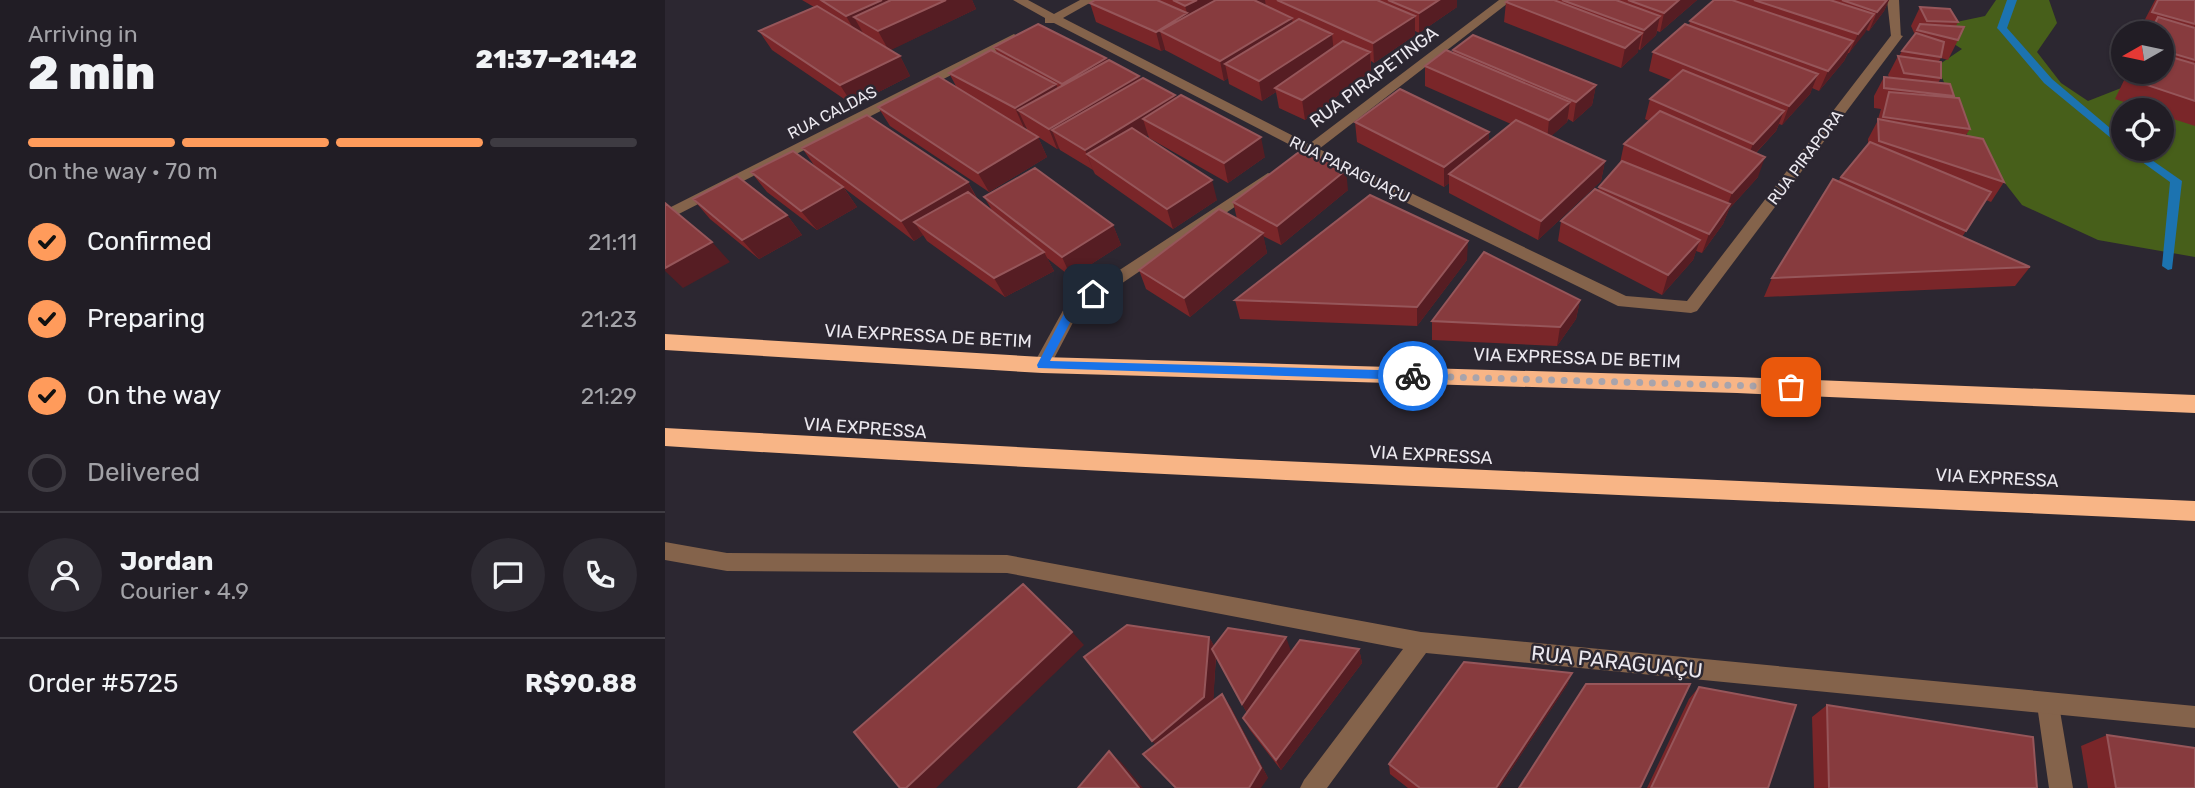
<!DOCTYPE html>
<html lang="en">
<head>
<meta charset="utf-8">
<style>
	body { margin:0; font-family:Rubik,sans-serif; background:#2d2a32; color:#f1f3f6; height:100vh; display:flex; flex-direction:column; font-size:26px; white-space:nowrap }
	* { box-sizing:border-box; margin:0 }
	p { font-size:23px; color:#a2a2a7 }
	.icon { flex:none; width:38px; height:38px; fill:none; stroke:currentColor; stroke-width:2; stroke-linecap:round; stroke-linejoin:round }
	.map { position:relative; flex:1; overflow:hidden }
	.drawer { display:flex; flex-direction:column; background:#211d25; width:665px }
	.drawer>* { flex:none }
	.needle { width:46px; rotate:261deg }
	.tools { position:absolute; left:1446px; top:21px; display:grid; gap:14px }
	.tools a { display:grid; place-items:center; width:63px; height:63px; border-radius:50%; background:#211d25; box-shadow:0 2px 5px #0004,0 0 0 2px #3e3b42; font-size:35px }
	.pin { position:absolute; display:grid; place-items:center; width:60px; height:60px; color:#fff; margin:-30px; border-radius:14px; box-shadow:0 4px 10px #0006 }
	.courier { position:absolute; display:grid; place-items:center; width:70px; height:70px; margin:-35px; border:5px solid #1a73e8; border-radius:50%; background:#fff; color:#222; box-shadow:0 2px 9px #0007 }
	.head em { font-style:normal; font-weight:800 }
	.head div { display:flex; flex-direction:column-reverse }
	.head { display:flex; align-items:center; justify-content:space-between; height:119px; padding:0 28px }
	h1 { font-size:46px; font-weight:800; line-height:52px }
	.bar { display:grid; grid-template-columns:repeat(4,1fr); gap:10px 7px; align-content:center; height:84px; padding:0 28px }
	.bar i { height:9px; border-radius:5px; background:#3e3b42 }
	.bar .current { background:#ff9b5b }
	.bar p { grid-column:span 4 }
	.line { display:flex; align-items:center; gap:18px; padding:0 28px; border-top:2px solid #3e3b42 }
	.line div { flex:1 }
	.round { display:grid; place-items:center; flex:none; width:74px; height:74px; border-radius:37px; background:#2d2a32 }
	ol { padding:0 28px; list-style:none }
	li { display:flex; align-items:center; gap:21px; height:77px }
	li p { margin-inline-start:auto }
	li .icon { padding:7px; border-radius:50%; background:#ff9b5b; color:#111; stroke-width:4 }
	li:last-child { color:#a2a2a7 }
	li i { width:38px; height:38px; border:4px solid #3e3b42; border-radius:50% }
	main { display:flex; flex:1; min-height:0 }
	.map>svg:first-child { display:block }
	.forest { fill:#475f1a; fill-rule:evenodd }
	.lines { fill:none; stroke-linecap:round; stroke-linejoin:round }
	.stream { fill:#1c73b0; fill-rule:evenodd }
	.lane { fill:#84634b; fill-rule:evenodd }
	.street { fill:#84634b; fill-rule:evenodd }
	.highway { fill:#f8b586; fill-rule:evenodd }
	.wall { fill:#7a2629 }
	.shaded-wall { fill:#561d23 }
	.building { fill:#873b3e; stroke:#96565a; stroke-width:2 }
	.route { fill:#1a73e8 }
	.done { stroke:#a8a4ac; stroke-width:7; stroke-dasharray:0 12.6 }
	.labels { text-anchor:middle; stroke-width:5; stroke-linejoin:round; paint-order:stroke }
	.far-street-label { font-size:16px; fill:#ebe8ef; stroke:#2c2731 }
	.street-label { font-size:18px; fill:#ebe8ef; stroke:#2c2731 }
	.near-street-label { font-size:21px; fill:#ebe8ef; stroke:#2c2731 }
</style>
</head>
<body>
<main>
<section class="drawer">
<div class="head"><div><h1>2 min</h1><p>Arriving in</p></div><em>21:37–21:42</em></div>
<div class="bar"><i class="current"></i><i class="current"></i><i class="current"></i><i></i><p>On the way · 70 m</p></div>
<ol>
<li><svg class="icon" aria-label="check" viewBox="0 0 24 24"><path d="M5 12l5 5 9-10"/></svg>Confirmed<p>21:11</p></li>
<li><svg class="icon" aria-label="check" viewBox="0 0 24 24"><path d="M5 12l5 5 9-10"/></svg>Preparing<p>21:23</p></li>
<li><svg class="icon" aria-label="check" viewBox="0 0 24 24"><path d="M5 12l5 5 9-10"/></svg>On the way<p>21:29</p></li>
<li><i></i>Delivered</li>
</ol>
<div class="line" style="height:126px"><a class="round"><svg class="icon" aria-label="person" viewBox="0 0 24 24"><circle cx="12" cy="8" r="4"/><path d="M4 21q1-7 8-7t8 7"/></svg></a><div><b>Jordan</b><p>Courier · 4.9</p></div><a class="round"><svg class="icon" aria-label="chat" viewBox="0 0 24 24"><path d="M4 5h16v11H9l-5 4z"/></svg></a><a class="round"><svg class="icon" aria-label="phone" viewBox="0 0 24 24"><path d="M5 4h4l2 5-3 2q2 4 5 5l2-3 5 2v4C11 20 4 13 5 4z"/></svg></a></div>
<div class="line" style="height:91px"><div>Order #5725</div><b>R$90.88</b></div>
</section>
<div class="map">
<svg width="1530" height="788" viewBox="0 0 1530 788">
	<rect width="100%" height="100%" fill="#2c2731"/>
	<path class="forest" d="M1331,0H1384L1392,23L1372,52L1396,83L1423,101L1469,83L1530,103V257L1433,240L1357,205L1301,133L1272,66L1297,49L1263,28L1320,16ZM1458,110H1496V149H1458Z"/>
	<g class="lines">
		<path class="stream" d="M1342,0H1352L1342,28L1387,79L1458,139V148L1379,83L1334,30L1332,28Z
			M1459,149H1471L1517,181L1507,269L1503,270L1497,266L1505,182Z"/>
		<path class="lane" d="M1222,0H1234L1236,39L1226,36Z
			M1383,694L1391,697L1394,705L1408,788H1384L1372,705L1375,697Z"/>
		<path class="street" d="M348,0H363L389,14L415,0H430L398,18L644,144L834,0H847L654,149L961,296L1022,301L1228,33L1238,36L1032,311L1026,313L953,306L646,156L638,159L633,158L631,155L635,150L389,23H380V18Z
			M349,34L355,38L353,41L0,221V210Z
			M603,173L608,175V181L413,313L383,370H371L368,365L401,305Z
			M0,542L62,553L342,555L756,632L1530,706V728L761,653L662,788H635L639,780L738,649L342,573L62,571L0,560Z"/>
		<path class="highway" d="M0,334L377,357L1072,377L1530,395V413L1072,393L377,373L0,350Z
			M0,428L573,459L1530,501V521C1020,496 510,479 0,446Z"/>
	</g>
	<path class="wall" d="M137,0H307L311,9L225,50L235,56L245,76L188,105L107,50L94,31L149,7Z
		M430,0H792V7L754,33L750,31V35L709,63L706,61V71L640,120L614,108L611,92L597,101L564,84L563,78L559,81L500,50V49L496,51L431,22L425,3Z
		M844,0H1032L995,32L992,31L991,35L975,50L973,49V52L956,68L839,22L841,2Z
		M1049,0H1224L1219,11L1204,31L1201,30L1184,53H1183L1179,61L1154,91L1147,88L1145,94L1117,125L1114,124L1111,131L1091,153L1093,177L1064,209L1058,224L1037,253L1031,251L1028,260L997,295L893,241L896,221L933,191L934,187L955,163L959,144L984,121L980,119L985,99L1006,80L984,71L988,52L1024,26L1025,21Z
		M1490,0H1530V126L1496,115V110H1483L1450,99L1463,72H1496V33H1480L1474,31Z
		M1255,7L1293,22L1291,26L1293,40L1283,60L1276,58L1274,61L1276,78L1273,83L1289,96V97L1305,129L1301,135L1339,182L1326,202L1321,200L1297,237L1365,267L1350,286L1099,297L1107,278L1176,177L1203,144V139L1212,122L1216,109L1209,108V96L1219,77H1224L1223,75L1233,56H1234L1237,51L1250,35L1246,26Z
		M329,47L441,58L442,60L474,76L475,79L511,98L600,157L563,183L484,138L483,135L480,137L552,200L508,229L430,174L428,170L395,150L394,148L392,149L362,130L361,127L359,128L373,137L382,157L324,192L225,126L213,107L292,88L284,73L332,53Z
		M788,50L931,85L927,105L908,122L903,119L902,122L886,136L940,161L936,181L873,240L784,193V183L779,187L692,142L690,122L824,132L823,142L846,124L760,86V66L788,52Z
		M137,148L303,182L312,198L327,210L319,197L448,225L456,245L406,277L382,258L389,271L340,297L262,241L258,235L249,241L179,188L192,207L152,230L102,192L86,172L151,168Z
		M683,190L616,245L598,236L602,253L525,317L481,289L474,270L572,219L568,202Z
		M28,199L122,215L137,235L94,259L45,219Z
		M802,260L752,326L575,319L570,300Z
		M915,300L911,319L892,346L767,340V321Z
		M544,637L549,646L626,651L616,666L694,649L697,663L616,770L585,730L578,718L582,713L551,657L548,701L565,706L603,778L491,745Z
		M907,673L902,685L834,788H743L725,774L724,764Z
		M1034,687L1103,788H982L1024,699Z
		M1162,705L1372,788H1149L1147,717Z
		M1442,735L1530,788H1423L1416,746Z"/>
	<path class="shaded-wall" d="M217,0H270L189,17L198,33L192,35L181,16Z
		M281,0H307L311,9L224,51L213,31Z
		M532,0H566L495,31L500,49L496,51L491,32L522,13L520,6Z
		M590,0H600L601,7Z
		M774,0H792V7L754,33V13Z
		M1014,0H1032L995,32L999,13Z
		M1222,0H1224L1219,11L1204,31L1212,12Z
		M1209,14L1200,33L1184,53L1193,34Z
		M750,16V35L709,63L708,43Z
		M995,16L991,35L975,50L979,30Z
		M627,18L630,37L560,64L563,78L559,81L555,61Z
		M977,33L973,52L956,68L960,48Z
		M667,34L669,53L610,88L611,92L597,101L594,81Z
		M1188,41L1179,61L1154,91L1163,71Z
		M705,52L706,71L640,120L637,100Z
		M235,56L245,76L188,105L175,85Z
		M441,58L448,78L405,103L397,84Z
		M1153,74L1145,94L1117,125L1124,106Z
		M474,76L480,96L387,130L394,148L392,149L384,129Z
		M391,84L399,104L353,110L361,127L359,128L350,108Z
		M931,85L927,105L908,122L911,102Z
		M510,95L516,115L478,119L483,135L437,164L422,154L428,170L420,150Z
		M905,102L902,122L882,140L884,120Z
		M1119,111L1111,131L1080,164L1088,144Z
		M824,132L823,152L784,174V183L779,187V167Z
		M373,137L382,157L324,192L313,173Z
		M596,137L600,157L563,183L559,163Z
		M1100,157L1093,177L1064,209L1058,224L1037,253L1044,234L1060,211L1067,193Z
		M940,161L936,181L873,240L876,221Z
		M681,170L683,190L616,245L612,226Z
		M547,180L552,200L508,229L502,209Z
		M303,182L313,202L249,222L258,235L249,241L236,221Z
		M178,187L192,207L152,230L136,211Z
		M122,215L137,235L94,259L77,240Z
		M448,225L456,245L406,277L397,257Z
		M598,233L602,253L525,317L519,298Z
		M1035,240L1028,260L997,295L1003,275Z
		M803,241L802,260L752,326V307Z
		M47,242L65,262L18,288L0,271V268Z
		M379,252L389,271L340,297L329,278Z
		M915,300L911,319L892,346L895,327Z
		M407,632L419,645L271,788H241Z
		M544,637L551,650L548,709L498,752L487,741Z
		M621,637L626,651L584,716L577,704Z
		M694,649L697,663L616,770L611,760Z
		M907,673L902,685L834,788H831Z
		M557,694L565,706L603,778L596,788H584Z
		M444,751L456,762L478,788H474Z"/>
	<path class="building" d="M156,0H217L181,16Z
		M226,0H281L213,31L189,17Z
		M430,0H492L522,13L491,32L425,3Z
		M508,0H532L520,6Z
		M551,0H589L627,18L555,61L495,31Z
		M612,0H712L750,16L708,43Z
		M723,0H774L754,13Z
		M844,0H889L977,33L960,48L841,2Z
		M897,0H951L995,16L979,30Z
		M963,0H1014L999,13Z
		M1049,0H1067L1188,41L1163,71L1025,21Z
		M1089,0H1165L1209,14L1193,34Z
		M1177,0H1222L1212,12Z
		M1493,0H1530V24L1487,12Z
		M152,6L235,56L175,85L94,31Z
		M1255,7L1285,9L1293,22L1262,21Z
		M1493,17L1530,28V60L1496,50V33H1485Z
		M634,19L667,34L594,81L560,64Z
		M373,24L441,58L397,84L329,47Z
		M1020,24L1153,74L1124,106L988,52Z
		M1255,24L1299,27L1293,40L1252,30Z
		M1251,33L1279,42L1276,57L1237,51Z
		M808,35L931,85L911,102L788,50Z
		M678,41L705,52L637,100L610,88Z
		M326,50L391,84L350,108L284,73Z
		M781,50L905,102L884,120L760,66Z
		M1496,54L1530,64V101L1464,79L1468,72H1496Z
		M1233,56L1276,62V78L1239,73Z
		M444,60L474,76L384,129L353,110Z
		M1018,70L1119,111L1088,144L985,99Z
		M273,76L373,137L313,173L213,107Z
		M1219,77L1285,84L1289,96L1219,88Z
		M478,78L510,95L420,150L387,130Z
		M735,89L824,132L779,167L690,122Z
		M1224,92L1294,98L1305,129L1218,117Z
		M516,95L596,137L559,163L478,119Z
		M995,111L1100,157L1067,193L959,144Z
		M202,115L303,182L236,221L137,148Z
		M1213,119L1318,139L1339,182L1214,141Z
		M851,120L940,161L876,221L784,174Z
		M467,128L547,180L502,209L422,154Z
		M1205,142L1326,192L1301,231L1176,177Z
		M638,149L681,170L612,226L568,202Z
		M128,151L178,187L136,211L86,172Z
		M957,161L1065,204L1044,234L934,187Z
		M370,168L448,225L397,257L319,197Z
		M72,176L122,215L77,240L28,199Z
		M1168,179L1365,267L1107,278Z
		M930,189L1035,240L1003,275L896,221Z
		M303,192L379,252L329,278L249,222Z
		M705,195L803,241L752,307L570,300Z
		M0,203L47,242L0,268Z
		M554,209L598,233L519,298L474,270Z
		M819,252L915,300L895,327L767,321Z
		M358,584L407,632L241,788H235L189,732Z
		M462,625L544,637L539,697L487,741L419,657Z
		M563,628L621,637L577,704L547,649Z
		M635,640L694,649L611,760L578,718Z
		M799,662L907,673L831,788H755L724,764Z
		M921,684H1025L975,788H854Z
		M1034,687L1131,705L1103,788H986Z
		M557,694L596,768L584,788H511L478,754Z
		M1162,705L1368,737L1372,788H1164Z
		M1442,735L1530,748V788H1451Z
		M444,751L474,788H413Z"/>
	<path class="route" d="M428,290L433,294L432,297L411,311L385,361L748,371L754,376L748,380L373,368L372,365L403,306Z"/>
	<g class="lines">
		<path class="done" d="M748,376L1126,387"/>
	</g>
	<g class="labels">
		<g class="far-street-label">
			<text transform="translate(167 112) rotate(-27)" y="6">RUA CALDAS</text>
			<text transform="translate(1140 157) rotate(-53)" y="6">RUA PIRAPORA</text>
			<text transform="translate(685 169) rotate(26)" y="6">RUA PARAGUAÇU</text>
		</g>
		<g class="street-label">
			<text transform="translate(709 77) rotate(-37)" y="6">RUA PIRAPETINGA</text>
			<text transform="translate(263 336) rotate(3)" y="6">VIA EXPRESSA DE BETIM</text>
			<text transform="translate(912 358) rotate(2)" y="6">VIA EXPRESSA DE BETIM</text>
			<text transform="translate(200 428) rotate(4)" y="6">VIA EXPRESSA</text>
			<text transform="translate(766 455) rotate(3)" y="6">VIA EXPRESSA</text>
			<text transform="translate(1332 478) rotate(3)" y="6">VIA EXPRESSA</text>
		</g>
		<g class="near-street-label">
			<text transform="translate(952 662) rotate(6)" y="7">RUA PARAGUAÇU</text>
		</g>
	</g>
</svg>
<div class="tools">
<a><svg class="needle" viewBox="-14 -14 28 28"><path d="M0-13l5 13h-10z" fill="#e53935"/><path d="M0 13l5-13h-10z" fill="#a2a2a7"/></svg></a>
<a><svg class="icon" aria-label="locate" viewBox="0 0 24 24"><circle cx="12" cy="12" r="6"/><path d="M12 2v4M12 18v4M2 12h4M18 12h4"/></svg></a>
</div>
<div class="pin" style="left:1126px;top:387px;background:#ea580c"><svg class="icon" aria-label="bag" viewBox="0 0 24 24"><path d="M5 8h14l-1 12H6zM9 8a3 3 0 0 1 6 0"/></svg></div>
<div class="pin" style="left:428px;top:294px;background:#1f2937"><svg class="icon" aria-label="home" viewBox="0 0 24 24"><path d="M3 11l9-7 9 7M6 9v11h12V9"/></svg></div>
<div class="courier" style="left:748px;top:376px"><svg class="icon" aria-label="bike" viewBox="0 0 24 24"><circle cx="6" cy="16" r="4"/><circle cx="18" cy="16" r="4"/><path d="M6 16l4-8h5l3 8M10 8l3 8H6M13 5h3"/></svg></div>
</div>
</main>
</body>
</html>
